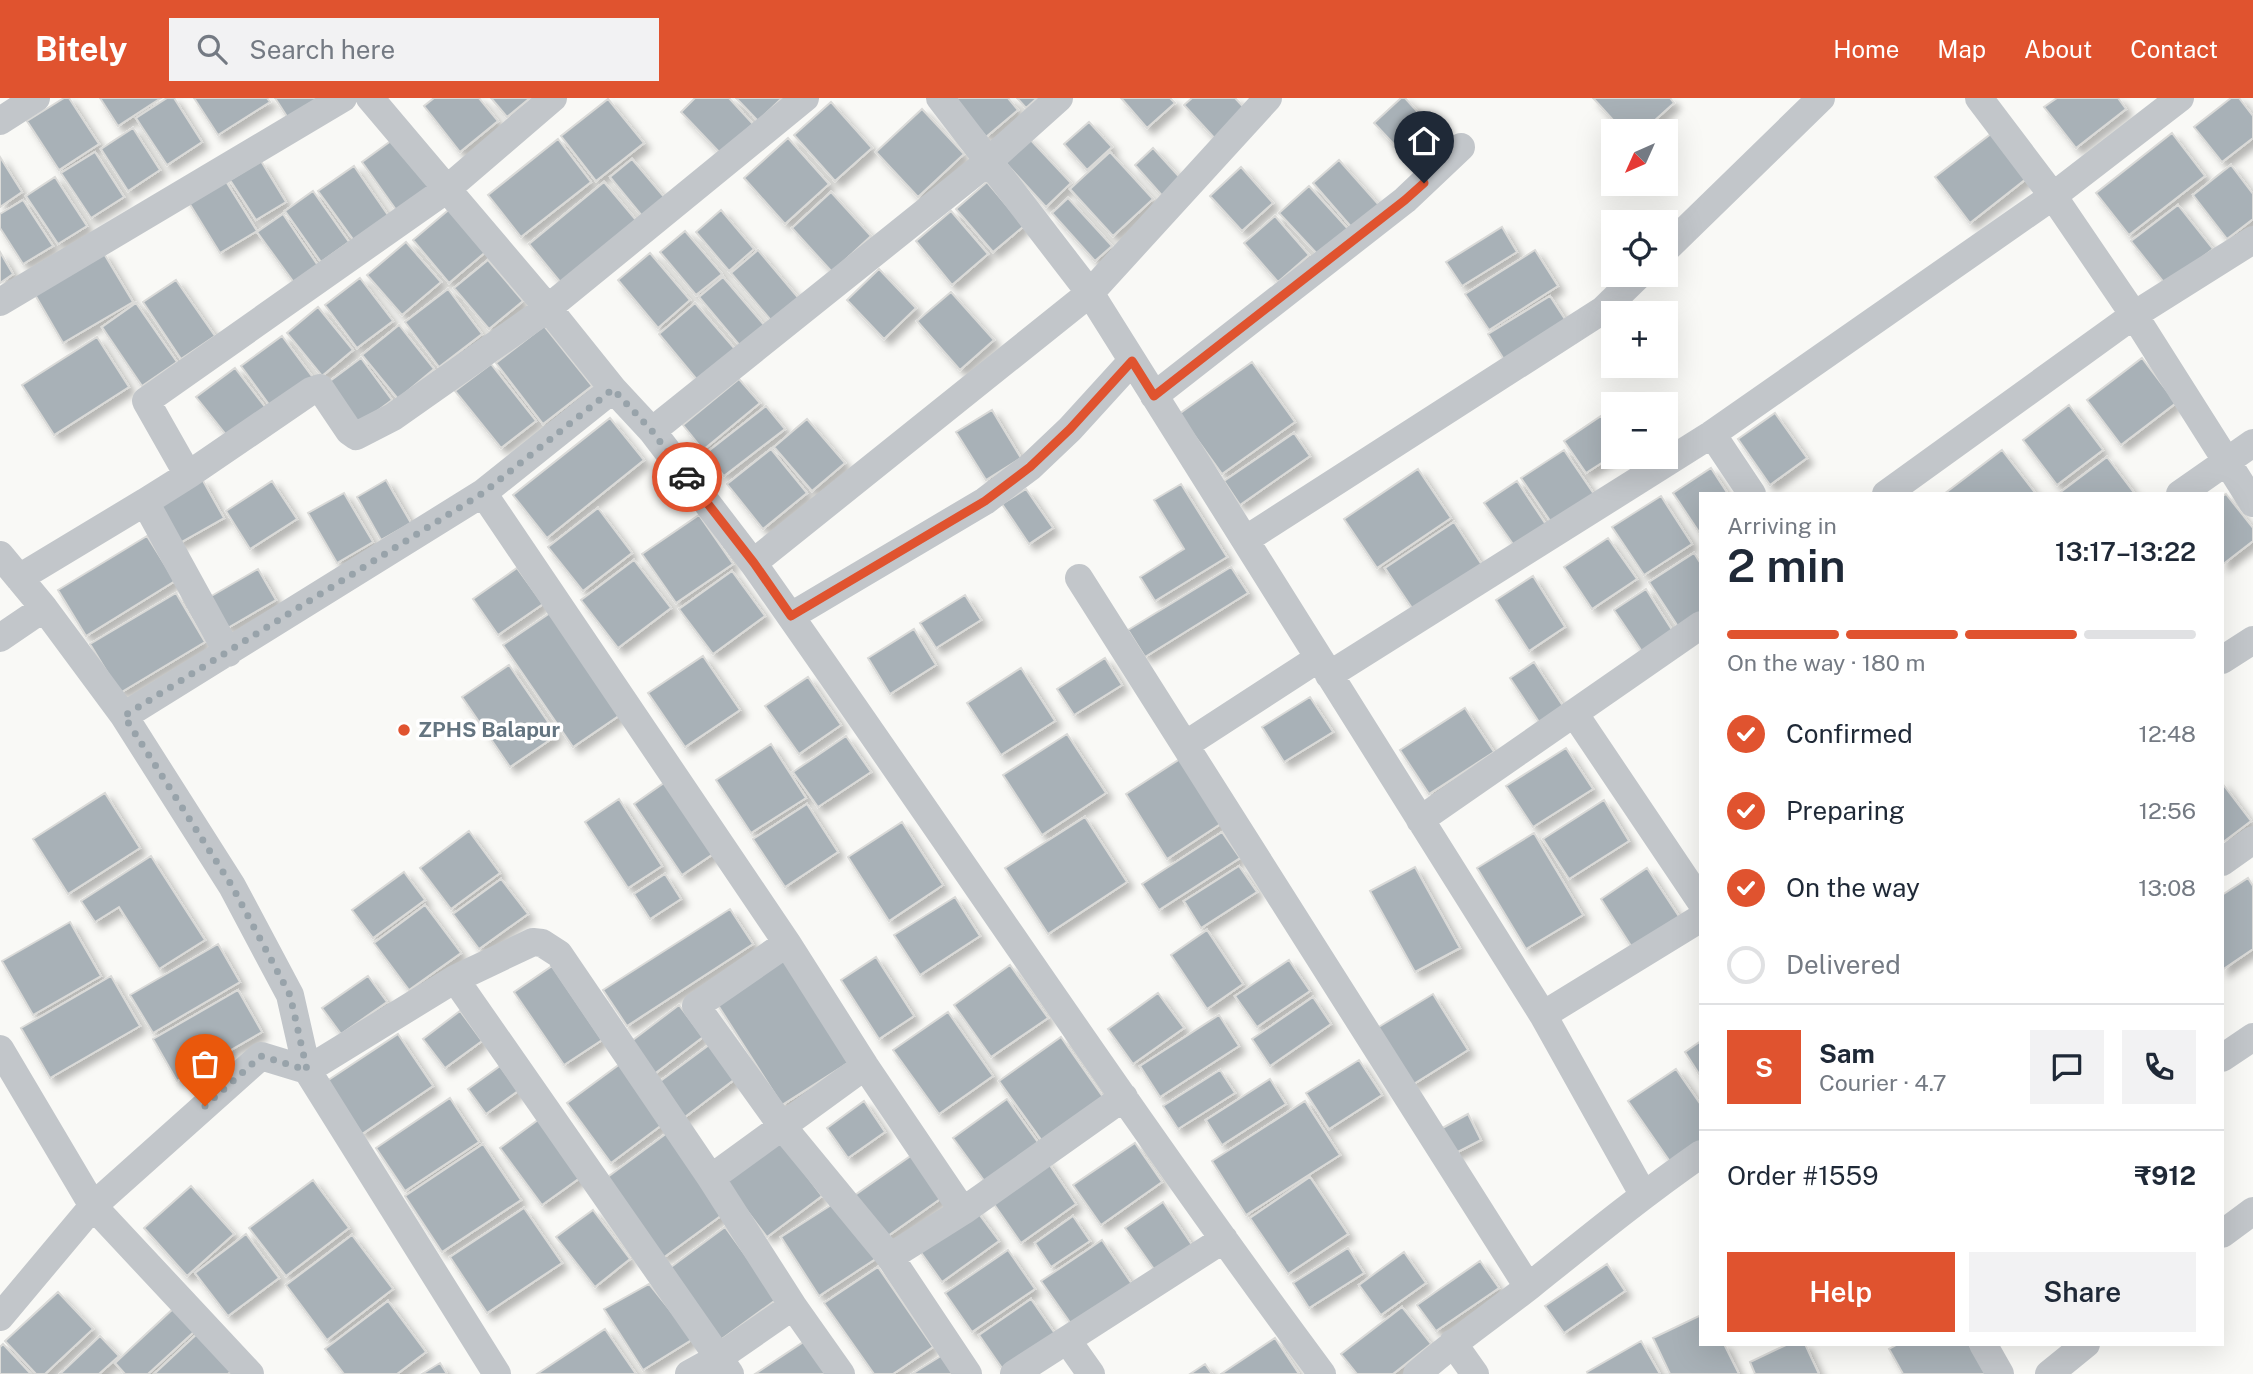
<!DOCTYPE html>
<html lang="en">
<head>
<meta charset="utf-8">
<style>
	body { margin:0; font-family:"Public Sans",sans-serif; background:#f2f2f3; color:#1f2937; height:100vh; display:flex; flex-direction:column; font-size:26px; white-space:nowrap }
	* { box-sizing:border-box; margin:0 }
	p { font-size:23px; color:#747a83 }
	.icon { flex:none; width:38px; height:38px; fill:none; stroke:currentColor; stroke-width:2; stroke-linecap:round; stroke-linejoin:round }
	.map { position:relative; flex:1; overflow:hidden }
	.panel { position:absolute; left:1699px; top:394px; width:525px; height:854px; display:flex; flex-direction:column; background:#fff; border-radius:0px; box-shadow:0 7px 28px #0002 }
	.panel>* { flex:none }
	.needle { width:46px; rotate:225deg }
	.tools { position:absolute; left:1601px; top:21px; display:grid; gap:14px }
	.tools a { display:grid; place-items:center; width:77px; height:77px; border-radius:0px; background:#fff; box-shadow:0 7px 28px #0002; font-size:35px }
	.pin { position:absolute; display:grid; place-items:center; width:60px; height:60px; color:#fff; margin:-72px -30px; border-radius:50% 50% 50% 0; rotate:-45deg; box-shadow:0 0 7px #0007 }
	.pin .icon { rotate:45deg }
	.courier { position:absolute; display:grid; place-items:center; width:70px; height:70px; margin:-35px; border:5px solid #e0532f; border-radius:50%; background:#fff; color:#222; box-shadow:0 2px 9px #0007 }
	.summary em { font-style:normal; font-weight:600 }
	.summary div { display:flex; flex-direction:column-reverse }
	.summary { display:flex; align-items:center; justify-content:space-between; height:119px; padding:0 28px }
	h1 { font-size:46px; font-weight:600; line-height:52px }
	.bar { display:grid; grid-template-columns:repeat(4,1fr); gap:10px 7px; align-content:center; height:84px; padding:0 28px }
	.bar i { height:9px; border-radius:5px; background:#e0e1e3 }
	.bar .selected { background:#e0532f }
	.bar p { grid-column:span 4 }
	.line { display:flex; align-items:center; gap:18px; padding:0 28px; border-top:2px solid #e0e1e3 }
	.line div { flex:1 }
	.round { display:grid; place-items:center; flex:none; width:74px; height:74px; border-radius:0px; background:#f2f2f3 }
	ol { padding:0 28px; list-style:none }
	li { display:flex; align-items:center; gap:21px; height:77px }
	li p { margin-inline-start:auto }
	li .icon { padding:7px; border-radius:50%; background:#e0532f; color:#fff; stroke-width:4 }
	li:last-child { color:#747a83 }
	li i { width:38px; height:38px; border:4px solid #e0e1e3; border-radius:50% }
	.button { display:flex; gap:14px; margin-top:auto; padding:14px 28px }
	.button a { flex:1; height:80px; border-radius:0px; background:#e0532f; color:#fff; font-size:28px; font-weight:600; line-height:80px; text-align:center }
	.button a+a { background:#f2f2f3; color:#1f2937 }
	header { display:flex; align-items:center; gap:42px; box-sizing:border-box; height:98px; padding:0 35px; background:#e0532f; color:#fff }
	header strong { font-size:33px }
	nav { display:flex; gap:38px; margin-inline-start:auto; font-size:24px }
	.search { width:490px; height:63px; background:#f2f2f3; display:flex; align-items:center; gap:18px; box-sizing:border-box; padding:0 24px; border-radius:0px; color:#747a83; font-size:26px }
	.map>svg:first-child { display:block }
	.building { fill:#a8b1b7; stroke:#dadad8; stroke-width:2; filter:url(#shadow) }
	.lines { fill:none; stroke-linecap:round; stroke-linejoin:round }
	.street { stroke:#c2c6ca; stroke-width:28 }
	.done { stroke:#98a3aa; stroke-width:7; stroke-dasharray:0 12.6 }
	.route { stroke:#e0532f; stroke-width:9 }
	.poi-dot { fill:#e0532f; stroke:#fff; stroke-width:2.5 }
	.labels { text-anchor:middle; stroke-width:7; stroke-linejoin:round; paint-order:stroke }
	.poi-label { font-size:21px; font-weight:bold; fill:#647581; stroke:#fff; text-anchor:start }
</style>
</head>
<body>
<header>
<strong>Bitely</strong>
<div class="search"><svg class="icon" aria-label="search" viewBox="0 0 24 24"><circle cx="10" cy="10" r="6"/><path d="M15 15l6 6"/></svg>Search here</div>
<nav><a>Home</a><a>Map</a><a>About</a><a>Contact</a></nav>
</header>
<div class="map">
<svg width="2253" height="1276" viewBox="0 0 2253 1276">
	<defs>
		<filter id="shadow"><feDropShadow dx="6" dy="6" stdDeviation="3.5" flood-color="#0004"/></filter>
	</defs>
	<rect width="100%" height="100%" fill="#f9f9f6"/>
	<path class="building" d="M64,0H69L99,46L59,72L27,23Z
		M100,0H161L118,28Z
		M167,0H174L202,44L167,67L136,20Z
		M194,0H267L270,4L218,37Z
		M275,0H319L288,20Z
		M434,0H479L498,23L460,54L424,8Z
		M491,0H530L507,19Z
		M695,0H729L753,26L721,56L681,14Z
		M736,0H782L758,23Z
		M953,0H1008L1018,12L986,39Z
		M1017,0H1037L1026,10Z
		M1121,0H1170L1175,5L1147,30Z
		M1192,0H1235L1250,16L1218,44L1184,7Z
		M1401,0H1405L1446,45L1417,71L1374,25Z
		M1593,0H1670L1674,5L1643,33H1623Z
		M2057,0H2118L2126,11L2076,50L2044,9Z
		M2231,0H2239L2253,18V40L2222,64L2194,29Z
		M608,1L644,45L596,83L561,38Z
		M831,4L872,50L835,83L794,37Z
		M922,11L964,56L918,99L876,54Z
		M1089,24L1112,49L1087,72L1064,46Z
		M133,30L160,72L128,93L101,51Z
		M1996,32L2031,77L1970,125L1935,79Z
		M2172,35L2205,78L2129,137L2096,95Z
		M1027,38L1071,85L1046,109L1002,61Z
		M395,40L432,92L399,116L362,64Z
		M788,40L829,86L785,126L744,80Z
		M558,41L591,84L521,139L488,97Z
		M1153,50L1184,84L1165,101L1135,67Z
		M95,54L124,99L91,120L61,75Z
		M1110,54L1153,101L1113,138L1070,91Z
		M0,59L22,94L0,109Z
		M632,61L665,100L642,118L610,79Z
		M1339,62L1379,107L1353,131L1313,85Z
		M261,63L286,104L256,122L230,82Z
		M2231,67L2253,96V121L2227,141L2193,97Z
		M354,68L390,120L355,144L318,93Z
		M1241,69L1273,105L1242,133L1210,98Z
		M222,77L257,133L220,155L186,100Z
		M55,79L87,128L58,146L26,98Z
		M604,84L636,122L561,185L529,146Z
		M987,84L1024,128L993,154L956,111Z
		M1309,88L1349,132L1320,159L1279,115Z
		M313,93L349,144L321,164L285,113Z
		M831,94L871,138L832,174L792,130Z
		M1068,100L1112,148L1095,163L1052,115Z
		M23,102L53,148L23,166L0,130V116Z
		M2178,107L2213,151L2166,187L2131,143Z
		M452,109L488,152L449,185L413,142Z
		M721,112L754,151L729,173L696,134Z
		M951,113L988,156L952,187L916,143Z
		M283,116L319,169L295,186L257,134Z
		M1275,118L1309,157L1278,184L1244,145Z
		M1502,129L1517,154L1462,188L1446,164Z
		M685,133L722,176L696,197L660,154Z
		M406,144L441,184L402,217L367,177Z
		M758,152L801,203L774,226L731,175Z
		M1535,152L1558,188L1489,232L1465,196Z
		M0,154L13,176L0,185Z
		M103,154L133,204L63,245L34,195Z
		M650,155L690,202L658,230L618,182Z
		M488,162L523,203L489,231L454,190Z
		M879,171L916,210L884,241L847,202Z
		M723,179L765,228L741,249L699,199Z
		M360,180L393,223L357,250L325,207Z
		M176,182L215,238L181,261L143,204Z
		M448,191L482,236L439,269L405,224Z
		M951,194L994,242L960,272L917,223Z
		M1550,198L1570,229L1508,268L1488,236Z
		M136,205L177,264L142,288L102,229Z
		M695,205L735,251L698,283L659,236Z
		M318,209L353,252L322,278L287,235Z
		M399,227L434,271L398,301L362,257Z
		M544,228L592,288L543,326L496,265Z
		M282,238L314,281L273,312L241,268Z
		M97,239L129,289L54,337L22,287Z
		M361,260L392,302L357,328L326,286Z
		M2142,260L2176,305L2121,347L2087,302Z
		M1252,264L1295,324L1222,376L1179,316Z
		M491,266L536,323L501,350L455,293Z
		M235,270L269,314L231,343L196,299Z
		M739,281L760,305L703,352L683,327Z
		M2069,307L2103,352L2057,387L2023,342Z
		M766,308L785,331L724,378L706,355Z
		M992,312L1021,360L986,382L956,334Z
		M1775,315L1807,360L1770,387L1738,341Z
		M1601,318L1614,337V357L1586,375L1564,343Z
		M610,320L644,362L547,440L513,397Z
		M807,321L845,365L812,393L774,349Z
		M1294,335L1310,358L1240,407L1224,383Z
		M771,351L807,395L763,431L727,386Z
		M1564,352L1598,402L1555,430L1521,380Z
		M2002,352L2036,396H1944Z
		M2107,359L2135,396H2058Z
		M1711,370L1728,396H1701V437L1673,395Z
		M1418,371L1451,420L1377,470L1344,421Z
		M202,381L224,420L178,446L156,407Z
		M386,382L411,425L381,442L357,399Z
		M272,383L297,421L250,451L226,413Z
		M1517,383L1547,428L1515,449L1484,405Z
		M1181,386L1227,459L1155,503L1140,479L1184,451L1154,402Z
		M1026,391L1053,430L1029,446L1002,406Z
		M344,395L373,444L337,465L308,415Z
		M2226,396L2253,430V443L2222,467V398Z
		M1661,398L1692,446L1644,477L1612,429Z
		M598,410L632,455L583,493L548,449Z
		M699,417L733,466L676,505L642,456Z
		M1454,424L1484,470L1416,516L1385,470Z
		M147,438L175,483L86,538L58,492Z
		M1608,440L1637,481L1592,511L1564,469Z
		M1694,455L1701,466V515L1679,530L1649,484Z
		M634,462L671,510L618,550L581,502Z
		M1231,469L1248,495L1145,559L1128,532Z
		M517,470L543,506L498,537L473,501Z
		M258,471L276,502L226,531L208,500Z
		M732,473L765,518L713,556L679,511Z
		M1533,478L1565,529L1529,553L1496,502Z
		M1646,491L1674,535L1643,555L1614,512Z
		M176,495L205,544L120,595L90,546Z
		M965,497L981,522L936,550L920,525Z
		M550,515L620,617L573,649L503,547Z
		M914,531L936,567L890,596L868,560Z
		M703,558L740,612L685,649L648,595Z
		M1105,560L1122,587L1074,617L1057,591Z
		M1534,564L1565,611L1541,627L1510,580Z
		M509,567L557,637L510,669L462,599Z
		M1021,570L1055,623L1001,657L967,605Z
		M808,579L841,627L799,656L765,608Z
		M1310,599L1333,634L1284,664L1262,629Z
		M1465,610L1494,654L1429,696L1400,652Z
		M1067,636L1106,695L1042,737L1003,677Z
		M846,638L871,674L818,709L793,674Z
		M771,646L806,700L751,735L716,682Z
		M1566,650L1593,691L1533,729L1506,688Z
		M1180,661L1222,725L1167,761L1126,696Z
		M671,680L719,752L682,777L634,706Z
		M2222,685L2251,723L2222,745Z
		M105,695L140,750L68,796L33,741Z
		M619,701L662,768L628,790L585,724Z
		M1604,702L1629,743L1569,781L1543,741Z
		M807,706L838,754L785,789L753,741Z
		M1085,719L1127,784L1048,836L1005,770Z
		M902,724L943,787L889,823L848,759Z
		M469,733L500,775L451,811L420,770Z
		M1222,734L1240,760L1159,812L1142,786Z
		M1534,735L1583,817L1526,851L1477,770Z
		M151,758L205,842L159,871L119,809L95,824L81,803Z
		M1239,768L1257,794L1201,830L1184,803Z
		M1415,769L1460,850L1415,874L1370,793Z
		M1647,770L1680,820L1633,851L1601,801Z
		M404,774L425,802L373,840L352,812Z
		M665,776L681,801L650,821L634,796Z
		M2248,780L2253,788V851L2222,872V797Z
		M501,781L528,816L479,851L453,816Z
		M955,799L980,838L920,877L894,837Z
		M425,807L461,855L409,892L374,845Z
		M730,811L753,846L627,928L603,892Z
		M70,824L101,878L33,917L2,863Z
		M1207,832L1243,886L1207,911L1171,857Z
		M218,846L240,884L153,935L130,897Z
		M782,857L851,963L782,1007L714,901Z
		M876,859L914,918L879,941L841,882Z
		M1289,862L1310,893L1257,929L1235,898Z
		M1010,867L1048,920L991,959L954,907Z
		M552,868L602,942L564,967L514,894Z
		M111,878L140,928L50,980L21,930Z
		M368,878L387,904L341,936L322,910Z
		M238,892L262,934L177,983L153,941Z
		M1158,895L1184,930L1133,966L1108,931Z
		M1433,896L1468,952L1412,987L1377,930Z
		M1313,899L1331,926L1270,968L1252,941Z
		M679,907L703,939L653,977L629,945Z
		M460,913L482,943L445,970L423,941Z
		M948,914L993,978L939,1016L893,952Z
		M1219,917L1239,948L1160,999L1140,968Z
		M398,936L433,988L362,1036L327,983Z
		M1061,939L1103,999L1042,1043L999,983Z
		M1701,943V979L1685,954Z
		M713,944L739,978L681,1022L655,987Z
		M1359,962L1382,997L1329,1031L1306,995Z
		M620,966L663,1026L611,1065L567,1005Z
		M500,968L518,993L486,1016L468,991Z
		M1676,971L1701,1007V1049L1673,1068L1628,1003Z
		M1220,972L1235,995L1178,1031L1163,1008Z
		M1270,981L1286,1006L1222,1047L1206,1022Z
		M450,1000L479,1044L405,1093L376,1050Z
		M1007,1001L1042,1050L988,1088L953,1040Z
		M864,1003L885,1034L848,1060L827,1030Z
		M1305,1003L1340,1057L1246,1117L1212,1063Z
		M1468,1016L1481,1042L1450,1058L1437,1033Z
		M542,1019L584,1077L542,1107L500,1050Z
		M667,1035L726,1114L663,1160L605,1081Z
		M778,1040L822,1098L767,1139L723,1081Z
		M1135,1045L1162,1084L1101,1127L1073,1087Z
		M483,1046L521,1102L442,1154L405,1098Z
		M912,1057L943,1099L885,1140L855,1097Z
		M1045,1060L1076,1106L1021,1145L989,1099Z
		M1310,1079L1348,1136L1288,1176L1250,1120Z
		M313,1082L349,1130L286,1178L249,1130Z
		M191,1088L234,1136L187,1178L144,1130Z
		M839,1102L877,1160L819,1198L781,1139Z
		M1163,1104L1194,1150L1156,1174L1125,1130Z
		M973,1108L999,1143L942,1184L917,1149Z
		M524,1110L562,1165L487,1215L450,1159Z
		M593,1112L630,1161L595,1189L556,1139Z
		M1073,1118L1090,1143L1051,1169L1035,1145Z
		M725,1129L777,1201L719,1243L667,1172Z
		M246,1136L279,1180L228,1218L195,1175Z
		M352,1137L393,1191L327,1242L286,1187Z
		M1102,1142L1136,1192L1076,1233L1041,1183Z
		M1348,1150L1364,1175L1309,1210L1293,1185Z
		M1008,1152L1035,1191L972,1234L945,1195Z
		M1404,1154L1426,1185L1381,1217L1359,1187Z
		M1480,1163L1499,1190L1436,1233L1417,1207Z
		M1607,1166L1625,1193L1564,1235L1545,1208Z
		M878,1169L933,1249L893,1276H874L824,1205Z
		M649,1186L693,1241L643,1272L604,1211Z
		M58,1194L93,1231L45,1276H36L5,1243Z
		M1031,1201L1056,1237L1004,1273L979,1237Z
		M388,1203L426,1254L397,1276H344L325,1251Z
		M175,1209L196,1232L148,1276H125L115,1265Z
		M1402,1209L1431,1246L1393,1276H1357L1341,1256Z
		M1701,1217V1246H1724L1739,1276H1670L1653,1240Z
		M605,1231L636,1276H537Z
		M199,1234L234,1271L228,1276H154Z
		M100,1238L119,1258L99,1276H60Z
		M1275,1240L1299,1276H1221Z
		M805,1243L827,1276H755Z
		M1641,1243L1660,1276H1588L1587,1274Z
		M3,1246L31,1276H0V1249Z
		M1788,1246H1805L1819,1276H1755L1750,1264Z
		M1898,1246H1969L1986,1276H1903L1889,1251Z
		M944,1256L957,1276H912Z
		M440,1265L447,1276H422Z
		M1205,1266L1212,1276H1190Z"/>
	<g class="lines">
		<path class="street" d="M553,0L447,91L548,210L805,0
			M940,0L1090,195L753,465C944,735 1125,1011 1322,1276
			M1268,0L1090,195L1543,917L1643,1096
			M1979,0L2053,98L2134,217L2253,405
			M0,23L36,0
			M1666,151L1821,0
			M0,204L343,0
			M1154,298L1405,102L1461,49
			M652,333L753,465
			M1712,336L1752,396
			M188,377L311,293L320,290L349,333L356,338L393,319L548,210L613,291
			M1886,396L2134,217L2253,142
			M2180,396L2253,345
			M1245,442L1603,212L1639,177
			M0,457L44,510L124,618L232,788L290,897L307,972L497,1276
			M19,480L145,404
			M1079,480L1528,1189
			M791,518L985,403L1030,369L1070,331L1132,263
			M0,540L44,510
			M228,555L145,404L188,377L146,303L447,91L370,0
			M2222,562L2253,542
			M1329,577L1712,336L2053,98L2180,0
			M1574,615L1701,804
			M124,618L483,395
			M1185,647L1319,560
			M1420,722L1701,527
			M2222,764L2253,742
			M787,845L483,395L613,291L652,333L989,63L1059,0
			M455,881L533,844L542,845L559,856L711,1080L793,1208L841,1276
			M1543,917L1701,820
			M0,951L93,1108L250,1276
			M2222,960L2253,939
			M711,1080L865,968
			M963,1113L865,968L787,845L696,908L782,1028L890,1159L968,1276
			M2222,1136L2253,1113
			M890,1159L963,1113L1124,999
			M0,1219L93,1108L261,958L307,972L455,881L730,1276
			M1067,1242L1091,1276
			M1453,1245L1475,1276
			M1983,1246L2000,1276
			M689,1276L718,1260L793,1208
			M1014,1276L1224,1141
			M1417,1276C1453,1244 1493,1217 1531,1187C1587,1142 1642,1097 1701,1056
			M2049,1276L2086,1246"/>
	</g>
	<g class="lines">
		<path class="done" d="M205,1008L261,958L307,972L290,897L232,788L124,618L483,395L613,291L652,333L687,379"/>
		<path class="route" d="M687,379L754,465L791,518L985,403L1030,369L1070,331L1132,263L1154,298L1405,102L1424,85"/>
	</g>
	<circle class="poi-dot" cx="404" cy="632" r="7"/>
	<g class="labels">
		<g class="poi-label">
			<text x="418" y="639">ZPHS Balapur</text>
		</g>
	</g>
</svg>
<div class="tools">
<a><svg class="needle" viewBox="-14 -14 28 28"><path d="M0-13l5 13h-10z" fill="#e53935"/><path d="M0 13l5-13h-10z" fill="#747a83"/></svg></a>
<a><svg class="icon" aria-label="locate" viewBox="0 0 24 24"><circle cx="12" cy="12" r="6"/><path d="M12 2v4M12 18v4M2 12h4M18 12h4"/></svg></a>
<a>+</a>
<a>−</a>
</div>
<div class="pin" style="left:205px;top:1008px;background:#ea580c"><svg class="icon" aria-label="bag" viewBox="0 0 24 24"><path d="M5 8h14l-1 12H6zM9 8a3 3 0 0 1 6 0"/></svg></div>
<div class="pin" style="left:1424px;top:85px;background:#1f2937"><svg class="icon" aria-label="home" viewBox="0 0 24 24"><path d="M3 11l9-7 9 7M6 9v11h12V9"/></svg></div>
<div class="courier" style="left:687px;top:379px"><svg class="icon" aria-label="car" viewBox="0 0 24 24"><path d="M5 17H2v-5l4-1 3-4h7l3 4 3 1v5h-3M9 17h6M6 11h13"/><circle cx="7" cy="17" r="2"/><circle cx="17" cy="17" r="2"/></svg></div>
<section class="panel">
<div class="summary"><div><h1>2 min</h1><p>Arriving in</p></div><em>13:17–13:22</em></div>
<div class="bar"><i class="selected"></i><i class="selected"></i><i class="selected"></i><i></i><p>On the way · 180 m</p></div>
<ol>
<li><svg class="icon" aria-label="check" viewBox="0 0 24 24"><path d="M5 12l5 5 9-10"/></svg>Confirmed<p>12:48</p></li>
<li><svg class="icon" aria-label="check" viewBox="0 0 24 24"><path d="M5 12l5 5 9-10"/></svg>Preparing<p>12:56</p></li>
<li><svg class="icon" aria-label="check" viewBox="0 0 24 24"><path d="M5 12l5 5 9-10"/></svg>On the way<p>13:08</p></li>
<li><i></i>Delivered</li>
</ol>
<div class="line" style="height:126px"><b class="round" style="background:#e0532f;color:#fff">S</b><div><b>Sam</b><p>Courier · 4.7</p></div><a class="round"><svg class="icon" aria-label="chat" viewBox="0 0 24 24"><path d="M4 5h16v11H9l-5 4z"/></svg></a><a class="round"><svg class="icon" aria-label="phone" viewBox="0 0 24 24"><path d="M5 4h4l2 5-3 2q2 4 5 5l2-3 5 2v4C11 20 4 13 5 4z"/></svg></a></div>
<div class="line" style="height:91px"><div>Order #1559</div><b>₹912</b></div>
<div class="button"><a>Help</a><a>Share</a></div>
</section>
</div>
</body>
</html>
